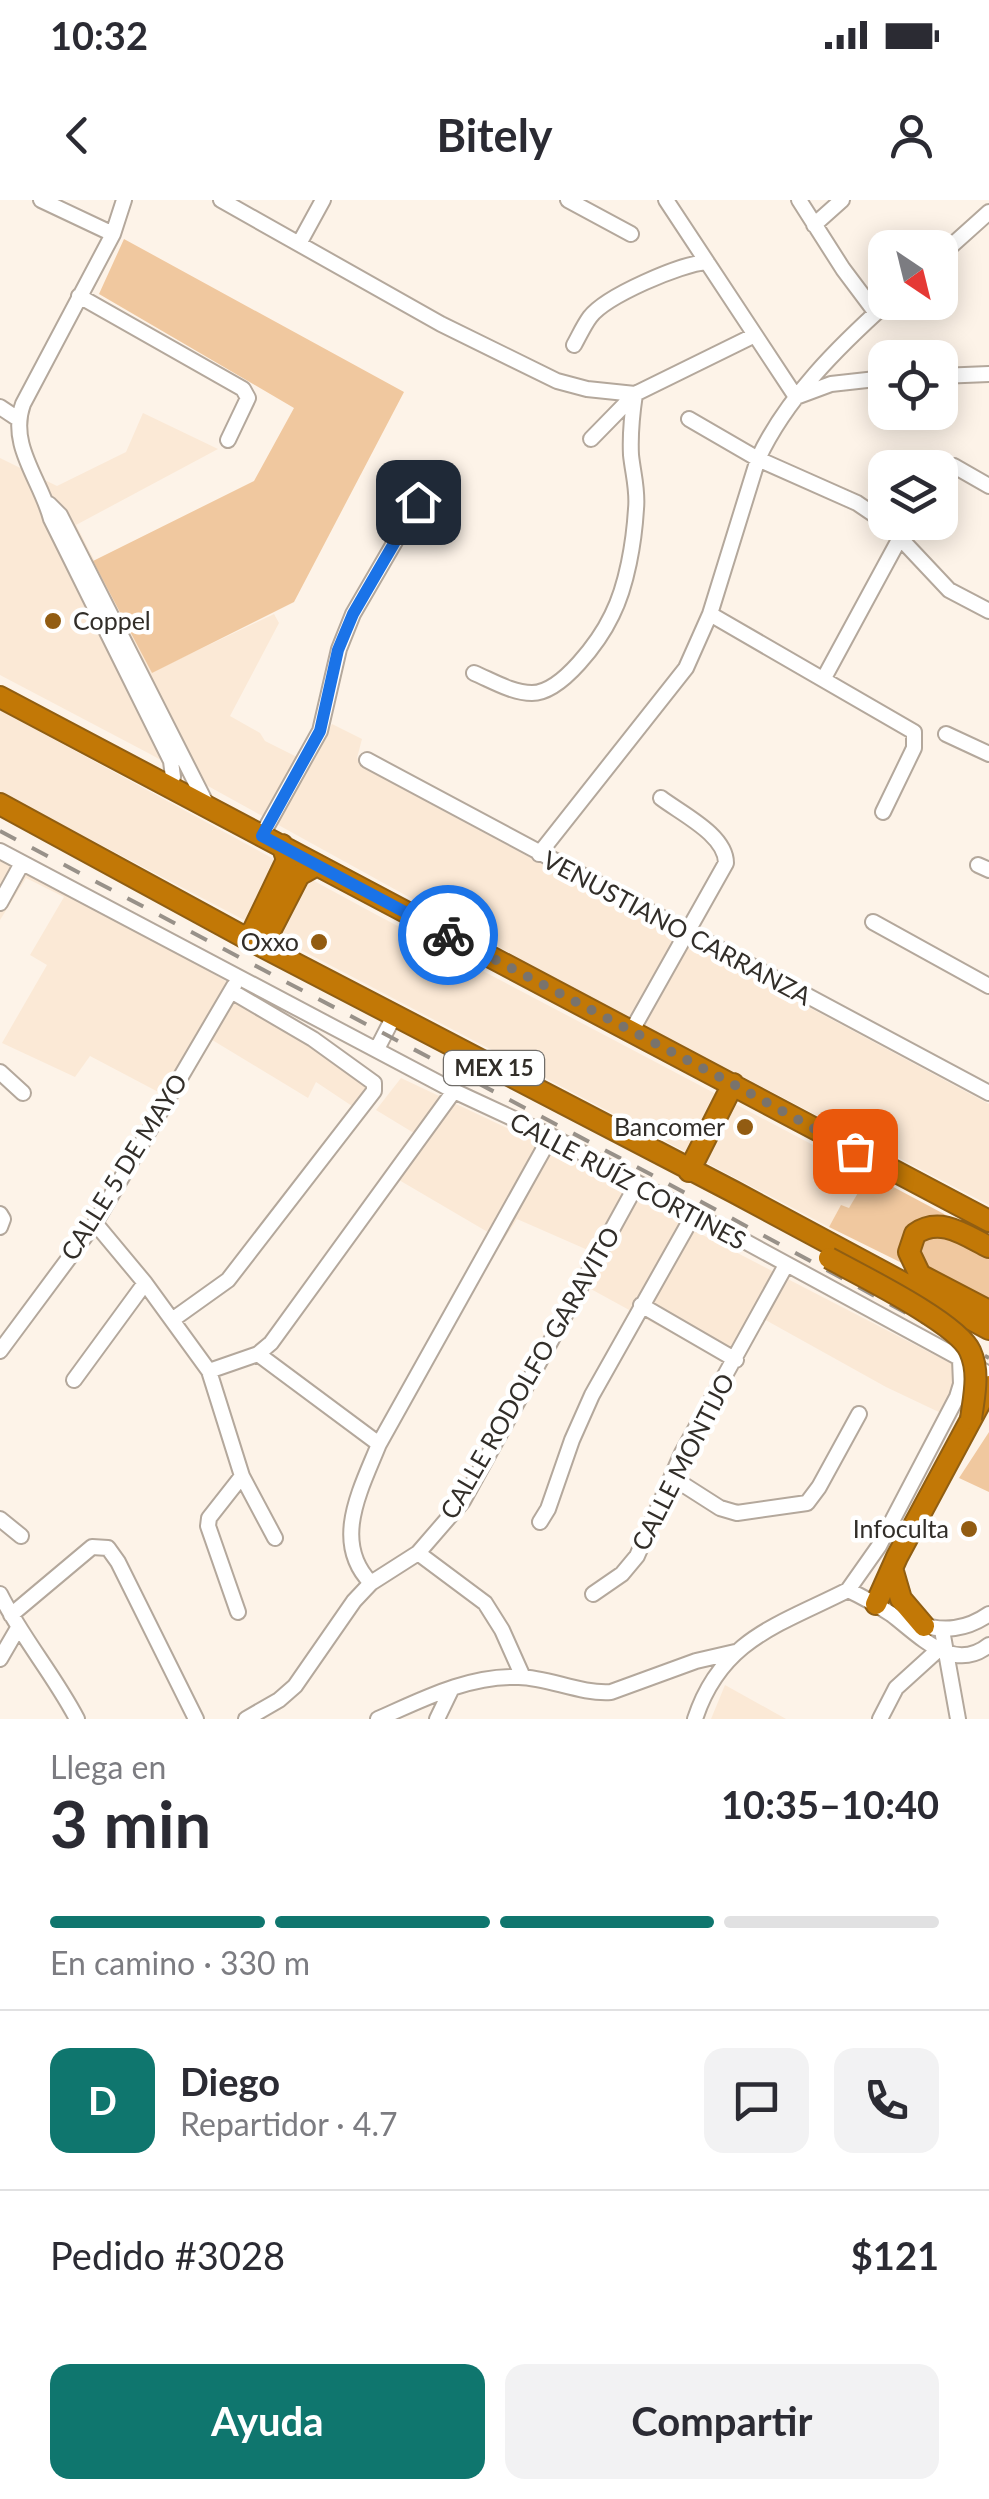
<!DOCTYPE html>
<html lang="es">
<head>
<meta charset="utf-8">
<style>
	body { margin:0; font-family:Lato,sans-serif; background:#f2f2f3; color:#2b2b33; height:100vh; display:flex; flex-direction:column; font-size:38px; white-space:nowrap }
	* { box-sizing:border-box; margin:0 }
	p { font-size:32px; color:#7c7c81 }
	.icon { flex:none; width:55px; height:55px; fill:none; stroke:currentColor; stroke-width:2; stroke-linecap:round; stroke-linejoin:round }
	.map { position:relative; height:1519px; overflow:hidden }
	.panel { display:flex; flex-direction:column; background:#fff; flex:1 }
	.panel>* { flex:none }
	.needle { width:65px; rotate:145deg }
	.fabs { position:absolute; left:868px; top:30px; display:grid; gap:20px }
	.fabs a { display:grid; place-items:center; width:90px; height:90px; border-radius:20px; background:#fff; box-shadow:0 5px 25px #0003; font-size:50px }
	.pin { position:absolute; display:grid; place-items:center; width:85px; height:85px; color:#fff; margin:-42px; border-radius:20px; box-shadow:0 5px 15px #0006 }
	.courier { position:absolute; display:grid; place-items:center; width:100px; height:100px; margin:-50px; border:8px solid #1a73e8; border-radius:50%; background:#fff; color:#222; box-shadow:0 2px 12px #0007 }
	.headline em { font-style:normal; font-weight:700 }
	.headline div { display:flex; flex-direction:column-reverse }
	.headline { display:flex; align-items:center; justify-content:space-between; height:170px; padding:0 50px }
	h1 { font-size:65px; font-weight:700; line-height:75px }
	.bar { display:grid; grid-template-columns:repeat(4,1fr); gap:15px 10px; align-content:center; height:120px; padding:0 50px }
	.bar i { height:12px; border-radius:8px; background:#e1e1e2 }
	.bar .current { background:#0f766e }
	.bar p { grid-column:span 4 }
	.line { display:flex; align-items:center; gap:25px; padding:0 50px; border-top:2px solid #e1e1e2 }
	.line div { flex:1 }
	.round { display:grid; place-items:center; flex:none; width:105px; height:105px; border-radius:20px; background:#f2f2f3 }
	.cta { display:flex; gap:20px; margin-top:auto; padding:20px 50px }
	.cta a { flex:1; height:115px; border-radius:20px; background:#0f766e; color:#fff; font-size:40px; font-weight:700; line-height:115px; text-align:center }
	.cta a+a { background:#f2f2f3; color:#2b2b33 }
	.status { display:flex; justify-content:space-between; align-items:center; height:70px; padding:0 50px; background:#fff; direction:ltr }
	.status svg { height:28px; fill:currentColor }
	header { display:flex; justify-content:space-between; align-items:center; height:130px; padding:0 50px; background:#fff; font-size:45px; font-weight:700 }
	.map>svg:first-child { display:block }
	.built { fill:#fbe9d6 }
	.green { fill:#f0c89f }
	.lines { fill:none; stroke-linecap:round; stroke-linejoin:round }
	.minor-casing { stroke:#b4a89c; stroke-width:18 }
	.highway-casing { stroke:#905e12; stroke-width:24 }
	.minor { stroke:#fff; stroke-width:14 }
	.highway { stroke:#c27806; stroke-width:20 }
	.rail { stroke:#989189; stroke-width:4; stroke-dasharray:18 18; stroke-linecap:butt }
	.highway-bridge-casing { stroke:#905e12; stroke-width:24; stroke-linecap:butt }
	.highway-bridge { stroke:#c27806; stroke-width:20 }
	.done { stroke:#79736c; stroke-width:10; stroke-dasharray:0 18 }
	.route { stroke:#1a73e8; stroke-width:12 }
	.poi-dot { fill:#925c12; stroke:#fff; stroke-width:4 }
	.labels { text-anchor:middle; stroke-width:9; stroke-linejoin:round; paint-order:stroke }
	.shield { fill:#fff; stroke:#706d69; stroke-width:2.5 }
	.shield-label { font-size:22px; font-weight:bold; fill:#322e29 }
	.poi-label { font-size:25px; fill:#322e29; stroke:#fff; text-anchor:end }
	.street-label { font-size:25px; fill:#322e29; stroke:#fff }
</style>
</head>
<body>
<div class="status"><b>10:32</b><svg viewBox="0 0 49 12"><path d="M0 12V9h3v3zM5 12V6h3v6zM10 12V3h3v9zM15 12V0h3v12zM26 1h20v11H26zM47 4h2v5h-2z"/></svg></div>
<header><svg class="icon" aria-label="back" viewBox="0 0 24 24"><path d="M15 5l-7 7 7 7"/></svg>Bitely<svg class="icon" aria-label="person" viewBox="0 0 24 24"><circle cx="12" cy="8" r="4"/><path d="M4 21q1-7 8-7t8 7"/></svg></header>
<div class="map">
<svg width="989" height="1519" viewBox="0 0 989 1519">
	<rect width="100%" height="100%" fill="#fdf3e8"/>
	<path class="built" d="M143,213L218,249L76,325L152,472L274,414L279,423L230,516L260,533L265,541L311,564L332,524L362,539L357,558L436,607L989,904V1005L586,795L150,554L0,475V258L57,286L126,252Z
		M0,510L375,714L868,974L849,1009L841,1006L829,1027L0,592Z
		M0,656L91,703L229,783L373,887L355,908L316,882L308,898L199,832L164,895L90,856L75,877L2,843L47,765L30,755L64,697L26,678L0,720Z
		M401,878L526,937L693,1030L956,1166L955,1189L943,1214L886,1187L755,1114L728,1164L589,1088L606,1058L517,1019L503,1041L399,980L427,941L376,910Z
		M725,1485L786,1519H711Z"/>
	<path class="green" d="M124,39L404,192L294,402L152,473L93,361L254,281L294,208L99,94Z
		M869,974L989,1038V1106L829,1027L841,1005L849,1008Z
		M989,1232V1292L959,1278Z"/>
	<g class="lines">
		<defs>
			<path id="minor" d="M41,0L113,34
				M124,0L113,34L23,204C8,245 41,280 51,319L171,561L173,577L169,584
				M221,0L441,124L557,181L587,189L635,194
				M568,0L631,34
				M666,0L796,197L831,184L885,178
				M799,0L843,69L876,113
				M814,25L842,0
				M300,42L323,0
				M940,56L989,12
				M79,96L243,189L248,198L228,240
				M574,145C579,136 584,125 590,117C606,96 680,64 707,62
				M940,176L989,174
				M0,207L18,219
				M689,219L758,259L857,303L885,322
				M591,239L635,194L755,135
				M954,266L989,286
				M49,304L60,315L207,605
				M885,322L949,390L989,411
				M710,414L914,532V548L883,612
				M474,473C491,480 512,493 532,493C562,493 600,440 612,415C627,385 634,342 636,309C638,290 633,274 631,255C630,235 632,214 635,194
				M824,478L901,336
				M946,534L989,554
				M367,560L989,893
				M262,635L320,531L339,449L353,414L418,302
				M0,651L454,891L551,936L989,1174
				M539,654L686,468L710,414L758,259C786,198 839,146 888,102
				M978,665L989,670
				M0,703L21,665
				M873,722L989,786
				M631,832L726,663C726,635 682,614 661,598
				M377,849L394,816
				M0,872L23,893
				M0,1014L3,1019L0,1027
				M95,1023L145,1083L209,1171L242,1276L275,1338
				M641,1105L736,1160
				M172,1120L228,1080L374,891V883L313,839L231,791
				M0,1151L95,1023L234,786
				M258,1154L379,1244
				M209,1171L258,1154L271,1143L454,891
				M74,1180L145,1083
				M673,1278L720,1308L737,1313L807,1303L819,1287L859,1214
				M0,1319L21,1336
				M540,1322L548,1309L572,1240L592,1195L694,1014
				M418,1353L485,1403L502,1430L523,1477
				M371,1383C331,1342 361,1289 379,1244L551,936
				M848,1390L879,1346L957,1197L961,1184L960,1159
				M0,1394C22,1438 54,1475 77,1519
				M593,1394L622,1374L637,1356L682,1253L786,1065
				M238,1412L208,1326L209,1318L242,1276
				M11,1415L92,1347L108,1348L118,1362L196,1519
				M918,1424C944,1432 966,1430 989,1414
				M942,1430L958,1519
				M0,1459L18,1428
				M246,1519L279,1500L295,1486L354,1401L371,1383L418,1353L463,1301L637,984
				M378,1519C423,1499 469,1475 519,1477C550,1478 580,1494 611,1492L696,1461L735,1452
				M437,1519L452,1488
				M695,1519C721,1439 779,1425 848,1390C863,1397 877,1405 891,1414C919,1435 953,1474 989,1445
				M880,1519L896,1488L939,1449"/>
			<path id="highway" d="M0,497L989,1021
				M0,604L244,737L734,992L989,1129
				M244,737L253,731L287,660L282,645
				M268,749L267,737L299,675L317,665
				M689,971L733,884
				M989,1047C965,1035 940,1016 915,1034L909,1052L920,1075L989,1111
				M892,1368L901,1399L924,1426
				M876,1404L897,1357L989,1186"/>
		</defs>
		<use href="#minor" class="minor-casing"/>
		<use href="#highway" class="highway-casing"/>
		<use href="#minor" class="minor"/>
		<use href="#highway" class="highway"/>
		<path class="rail" d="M0,631L652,975L989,1158"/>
		<defs>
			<path id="highway-bridge" d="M829,1058C860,1075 958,1123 970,1151C980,1173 974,1196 971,1219"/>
		</defs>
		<use href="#highway-bridge" class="highway-bridge-casing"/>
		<use href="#highway-bridge" class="highway-bridge"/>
	</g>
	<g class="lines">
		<path class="done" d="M448,735L733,884L855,951"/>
		<path class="route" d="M418,302L353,414L338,450L320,531L262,636L448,735"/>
	</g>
	<g class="poi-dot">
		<circle cx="53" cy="421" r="10"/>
		<circle cx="319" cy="742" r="10"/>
		<circle cx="745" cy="927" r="10"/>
		<circle cx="969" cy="1329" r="10"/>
	</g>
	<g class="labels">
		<rect class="shield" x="444" y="851" width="100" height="34" rx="8"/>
		<g class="shield-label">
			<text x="494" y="876">MEX 15</text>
		</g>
		<g class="poi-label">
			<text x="73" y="430" text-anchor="start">Coppel</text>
			<text x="299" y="751">Oxxo</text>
			<text x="725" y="936">Bancomer</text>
			<text x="949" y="1338">Infoculta</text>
		</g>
		<g class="street-label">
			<text transform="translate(677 728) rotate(28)" y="9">VENUSTIANO CARRANZA</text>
			<text transform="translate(124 967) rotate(-58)" y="9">CALLE 5 DE MAYO</text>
			<text transform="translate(628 981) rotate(28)" y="9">CALLE RUÍZ CORTINES</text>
			<text transform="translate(530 1173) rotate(-60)" y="9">CALLE RODOLFO GARAVITO</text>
			<text transform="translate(683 1262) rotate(-63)" y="9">CALLE MONTIJO</text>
		</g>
	</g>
</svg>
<div class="fabs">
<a><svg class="needle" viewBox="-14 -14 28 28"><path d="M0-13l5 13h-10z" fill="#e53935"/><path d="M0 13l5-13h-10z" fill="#7c7c81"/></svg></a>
<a><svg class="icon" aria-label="locate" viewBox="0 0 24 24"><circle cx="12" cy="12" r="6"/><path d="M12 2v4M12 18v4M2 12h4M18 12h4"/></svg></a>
<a><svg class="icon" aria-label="layers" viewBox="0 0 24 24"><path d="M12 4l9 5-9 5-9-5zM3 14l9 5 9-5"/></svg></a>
</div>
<div class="pin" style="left:855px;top:951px;background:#ea580c"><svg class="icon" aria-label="bag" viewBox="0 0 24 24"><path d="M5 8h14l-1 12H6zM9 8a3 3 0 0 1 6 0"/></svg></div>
<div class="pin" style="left:418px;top:302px;background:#1f2937"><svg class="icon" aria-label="home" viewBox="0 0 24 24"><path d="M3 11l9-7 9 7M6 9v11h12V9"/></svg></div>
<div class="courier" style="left:448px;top:735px"><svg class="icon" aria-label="bike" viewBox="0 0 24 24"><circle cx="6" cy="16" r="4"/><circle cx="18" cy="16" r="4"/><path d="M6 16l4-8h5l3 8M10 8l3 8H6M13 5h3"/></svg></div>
</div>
<section class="panel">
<div class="headline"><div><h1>3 min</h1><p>Llega en</p></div><em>10:35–10:40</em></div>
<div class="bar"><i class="current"></i><i class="current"></i><i class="current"></i><i></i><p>En camino · 330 m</p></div>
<div class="line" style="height:180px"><b class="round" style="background:#0f766e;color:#fff">D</b><div><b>Diego</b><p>Repartidor · 4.7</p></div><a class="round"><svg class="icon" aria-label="chat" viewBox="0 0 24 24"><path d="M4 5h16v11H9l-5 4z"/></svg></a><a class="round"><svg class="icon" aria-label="phone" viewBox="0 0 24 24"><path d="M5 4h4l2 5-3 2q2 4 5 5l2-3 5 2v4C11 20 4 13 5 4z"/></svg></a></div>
<div class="line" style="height:130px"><div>Pedido #3028</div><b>$121</b></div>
<div class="cta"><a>Ayuda</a><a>Compartir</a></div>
</section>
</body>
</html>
